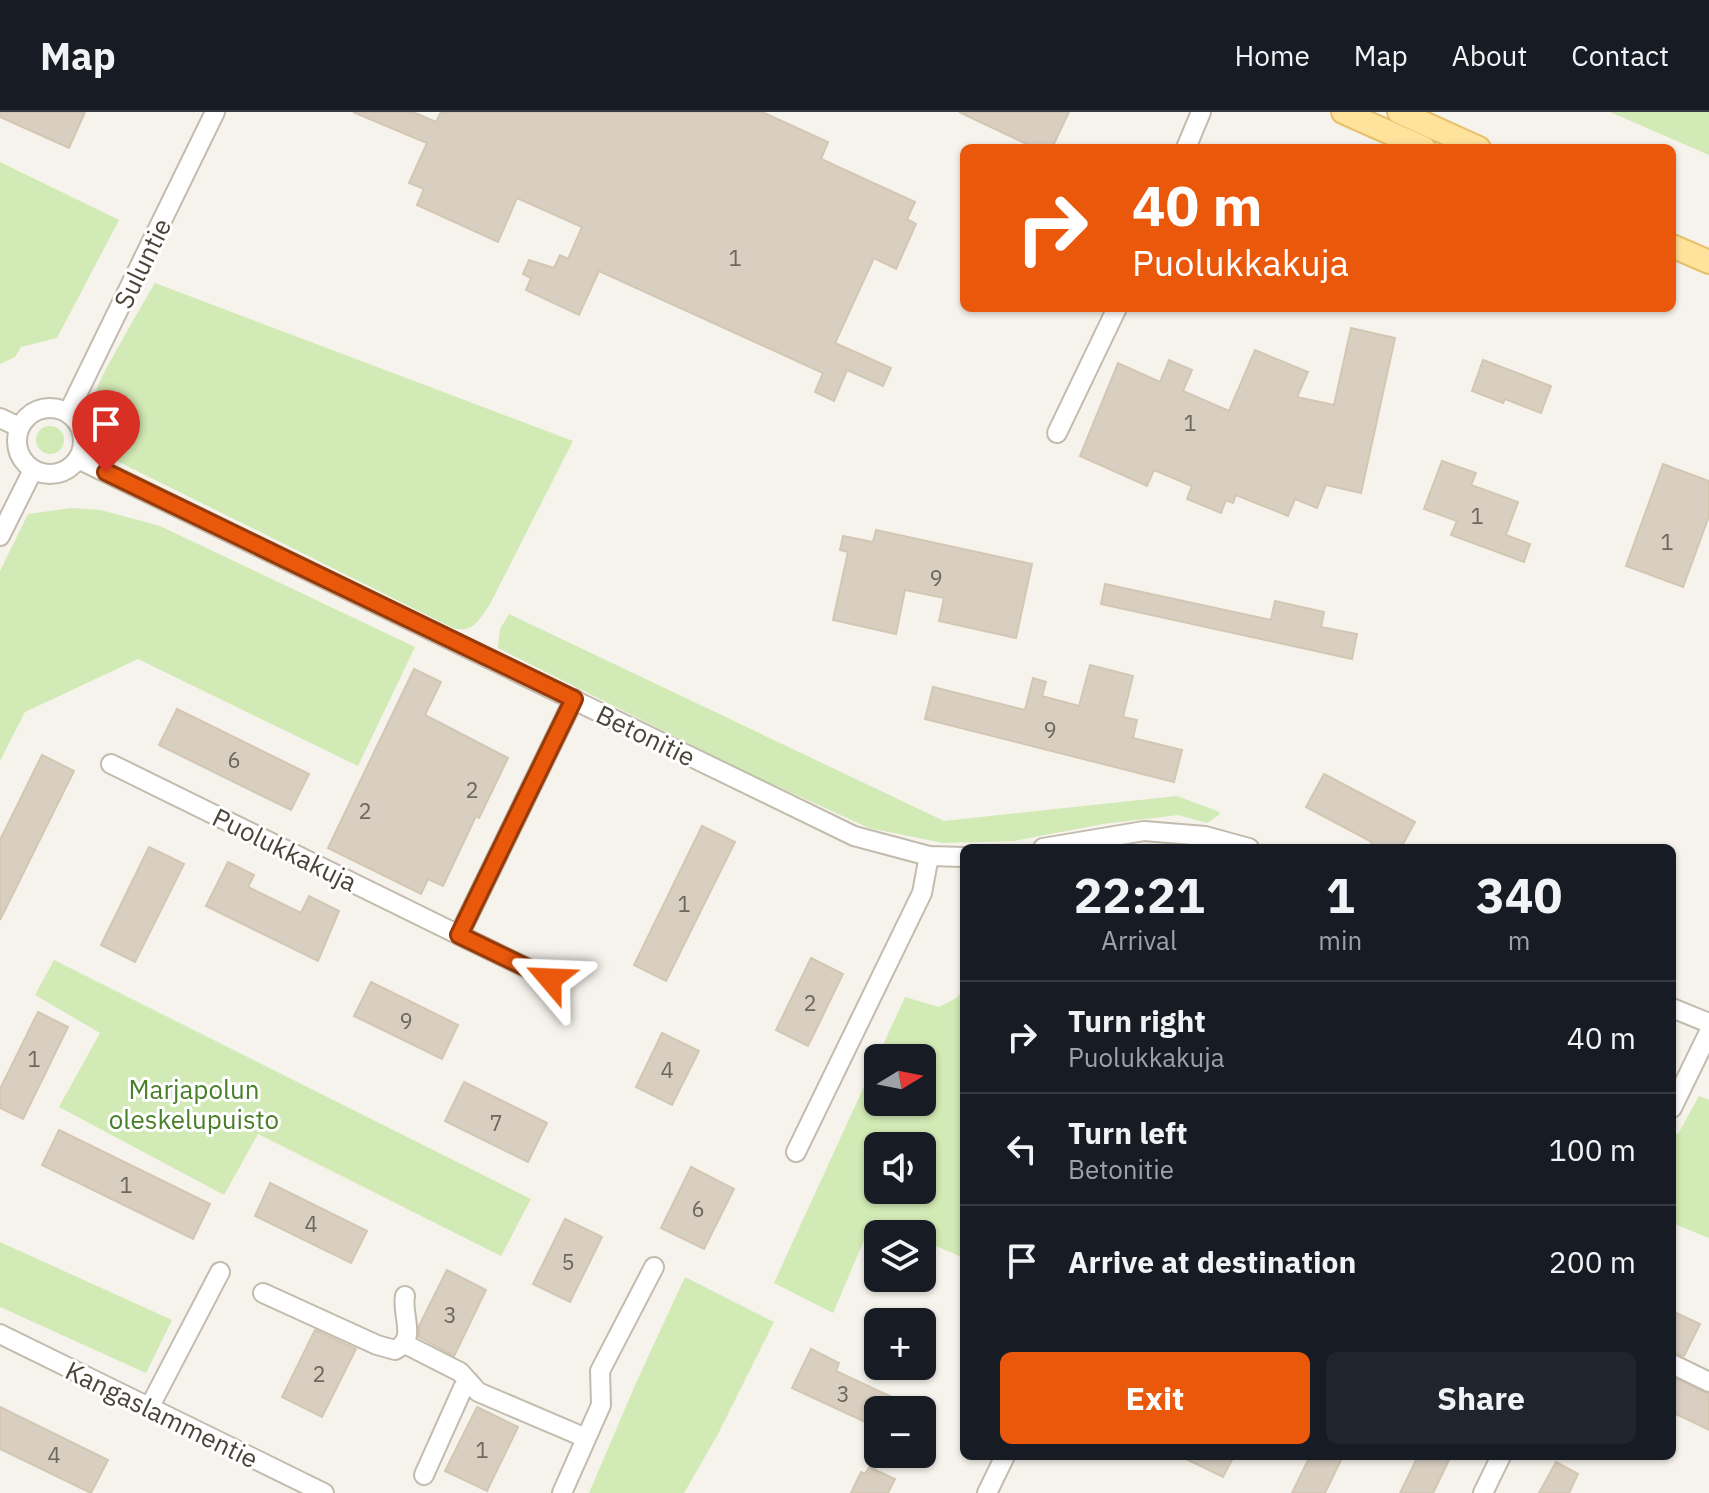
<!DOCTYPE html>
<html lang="en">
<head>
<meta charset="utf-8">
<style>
	:root { --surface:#171b24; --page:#20242c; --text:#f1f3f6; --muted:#9ea1a6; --line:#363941; --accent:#ea580c }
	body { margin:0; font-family:"IBM Plex Sans",sans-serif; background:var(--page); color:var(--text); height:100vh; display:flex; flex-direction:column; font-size:30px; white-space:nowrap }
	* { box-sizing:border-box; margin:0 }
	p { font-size:26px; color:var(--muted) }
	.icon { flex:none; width:44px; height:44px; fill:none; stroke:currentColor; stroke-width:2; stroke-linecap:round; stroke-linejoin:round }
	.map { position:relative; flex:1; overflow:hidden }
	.sheet { position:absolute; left:960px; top:732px; width:716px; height:616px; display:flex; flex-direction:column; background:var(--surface); border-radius:12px; box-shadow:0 2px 6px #0004 }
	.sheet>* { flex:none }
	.banner { position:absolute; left:960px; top:32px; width:716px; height:168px; border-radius:12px; box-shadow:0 2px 6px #0004; background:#ea580c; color:#fff; overflow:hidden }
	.needle { width:52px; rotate:80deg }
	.fabs { position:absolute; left:864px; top:932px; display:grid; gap:16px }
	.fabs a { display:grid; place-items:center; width:72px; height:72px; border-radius:12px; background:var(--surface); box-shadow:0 2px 6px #0004; font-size:40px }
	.pin { position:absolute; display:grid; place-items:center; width:68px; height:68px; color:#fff; margin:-82px -34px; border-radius:50% 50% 50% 0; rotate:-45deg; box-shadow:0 0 8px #0007 }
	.pin .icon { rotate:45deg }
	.me { position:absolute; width:88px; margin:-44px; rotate:296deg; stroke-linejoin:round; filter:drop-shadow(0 0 6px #0008) }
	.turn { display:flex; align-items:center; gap:28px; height:168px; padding:0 40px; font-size:36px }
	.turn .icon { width:104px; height:104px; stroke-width:2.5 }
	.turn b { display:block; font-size:56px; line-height:68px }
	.eta { display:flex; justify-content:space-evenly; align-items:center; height:136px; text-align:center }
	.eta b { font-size:48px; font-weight:700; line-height:56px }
	.cta { display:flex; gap:16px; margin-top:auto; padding:16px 40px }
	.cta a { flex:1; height:92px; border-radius:12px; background:var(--accent); color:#fff; font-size:32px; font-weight:700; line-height:92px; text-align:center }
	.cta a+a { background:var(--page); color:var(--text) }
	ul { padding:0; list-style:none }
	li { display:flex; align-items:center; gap:24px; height:112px; padding:0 40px; border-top:2px solid var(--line) }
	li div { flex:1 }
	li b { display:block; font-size:30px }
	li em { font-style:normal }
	header { display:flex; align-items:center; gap:48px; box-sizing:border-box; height:112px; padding:0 40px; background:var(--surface); border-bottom:2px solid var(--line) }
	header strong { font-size:38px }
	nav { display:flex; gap:44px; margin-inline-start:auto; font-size:28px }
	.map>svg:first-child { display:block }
	.green { fill:#d2eab5; fill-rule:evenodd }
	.building { fill:#d8cfc1; stroke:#d3c7b4; stroke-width:2 }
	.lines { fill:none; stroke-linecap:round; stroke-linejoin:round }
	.minor-casing { stroke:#c2bbae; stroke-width:22 }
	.major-casing { stroke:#e6c16a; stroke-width:26 }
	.minor { stroke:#fff; stroke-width:18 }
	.major { stroke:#ffe39c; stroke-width:22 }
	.route-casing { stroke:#983908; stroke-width:20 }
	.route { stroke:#ea580c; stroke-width:14 }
	.labels { text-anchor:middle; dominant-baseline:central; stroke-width:6; stroke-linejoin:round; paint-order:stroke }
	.number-label { font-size:22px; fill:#6e675b }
	.street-label { font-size:26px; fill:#4b4439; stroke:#fff }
	.park-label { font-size:26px; fill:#4a7f2a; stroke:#fff }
</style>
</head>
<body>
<header>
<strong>Map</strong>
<nav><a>Home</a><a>Map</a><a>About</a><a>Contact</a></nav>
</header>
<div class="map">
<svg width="1709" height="1381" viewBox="0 0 1709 1381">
	<rect width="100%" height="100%" fill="#f6f3ec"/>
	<!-- green -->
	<g class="green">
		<path d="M1610 0H1709V43Z"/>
		<path d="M0 50 119 108 57 226 21 235 15 245 0 252Z"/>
		<path d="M155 171 573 329 490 492C480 507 473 522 453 516L111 346C72 311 99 269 120 232 131 212 143 191 155 171Z"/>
		<circle cx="50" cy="328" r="14"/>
		<path d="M72 396 101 398 160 414 415 535 358 654 138 547 25 600 0 649V459L28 402Z"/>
		<path d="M509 502 944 709 1177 684 1220 700 1219 703 1207 711 1178 703 1103 712 1014 729 943 731 869 716 750 662 498 536 500 517Z"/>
		<path d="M54 848 531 1087 501 1144 258 1022 224 1083 59 995 100 921 35 883Z"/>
		<path d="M964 875V1146L922 1128V1122H908L873 1107 833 1201 774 1171 905 885 939 895 958 885ZM878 946H922V990H878ZM878 1034H922V1078H878Z"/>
		<path d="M1699 984 1709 988V1126L1672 1111V1020L1678 1022Z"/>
		<path d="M0 1130 172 1208 146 1261 0 1195Z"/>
		<path d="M685 1165 774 1210 718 1322 684 1381H589L636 1271Z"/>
	</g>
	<!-- building -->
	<g class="building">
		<path d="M0 0H85L69 36 0 5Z"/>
		<path d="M353 0H413L436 10 441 0H762L828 30 821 47 915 90 907 107 916 112 896 157 874 146 835 231 891 256 883 274 847 258 834 289 815 280 823 261 599 159 579 203 526 178 531 166 523 162 529 148 554 156 560 143 568 147 582 115 517 86 498 130 417 93 424 77 409 71 427 31Z"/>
		<path d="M959 0H1069L1052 36H1035Z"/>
		<path d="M1351 216 1395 226 1361 381 1326 373 1317 396 1295 387 1288 404 1236 383 1233 391 1226 388 1221 401 1187 387 1192 374 1154 358 1147 374 1080 344 1118 251 1160 270 1169 248 1192 258 1183 279 1229 299 1255 238 1308 260 1297 285 1334 293Z"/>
		<path d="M1483 248 1551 274 1541 301 1505 287 1503 291 1472 279Z"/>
		<path d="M1442 349 1476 361 1471 373 1518 390 1506 423 1530 432 1524 450 1451 423 1457 409 1424 397Z"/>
		<path d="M1663 352 1709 369V404L1683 475 1626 454Z"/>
		<path d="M876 418 1032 452 1016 526 939 509 944 486 905 478 896 522 833 508 848 440 840 438 843 424 873 430Z"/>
		<path d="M1105 472 1271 508 1275 489 1324 500 1321 515 1357 522 1352 547 1101 492Z"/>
		<path d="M1090 553 1133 564 1123 605 1137 608 1133 626 1182 638 1174 670 925 607 933 575 1025 598 1033 566 1046 570 1042 584 1079 594Z"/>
		<path d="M414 557 441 570 425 603 508 646 479 706 476 704 443 774 428 767 421 782 328 736Z"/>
		<path d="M177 597 309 662 291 698 159 633Z"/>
		<path d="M42 643 74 659 0 808V728Z"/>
		<path d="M1324 662 1415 710 1401 736H1369L1372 730 1306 695Z"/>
		<path d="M702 714 735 730 666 869 634 853Z"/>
		<path d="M149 735 184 752 135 850 101 833Z"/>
		<path d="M228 750 254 763 248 775 301 801 309 784 339 799 318 849 206 794Z"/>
		<path d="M811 846 843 862 808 934 776 918Z"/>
		<path d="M371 870 458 913 442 947 354 904Z"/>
		<path d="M38 900 68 915 23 1007 0 996V977Z"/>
		<path d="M662 921 699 939 672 993 636 975Z"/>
		<path d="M464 970 547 1011 528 1050 445 1009Z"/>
		<path d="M59 1018 210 1092 193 1127 42 1053Z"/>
		<path d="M691 1055 734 1077 704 1137 661 1116Z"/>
		<path d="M270 1071 367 1119 351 1151 255 1104Z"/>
		<path d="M565 1107 602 1125 570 1190 533 1172Z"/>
		<path d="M447 1158 486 1178 454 1244 419 1225V1214Z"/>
		<path d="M1672 1199 1700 1212 1684 1244 1672 1240Z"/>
		<path d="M315 1218 356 1237 322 1305 282 1285Z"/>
		<path d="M811 1237 839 1251 836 1259 894 1286 888 1298H878V1316L792 1276Z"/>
		<path d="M1672 1265 1709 1282V1318L1672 1300Z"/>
		<path d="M0 1295 108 1348 91 1381 0 1337Z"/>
		<path d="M477 1295 518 1315 487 1379 445 1359Z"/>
		<path d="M1180 1344H1234L1223 1365Z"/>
		<path d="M1310 1344H1343L1325 1381H1292Z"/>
		<path d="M1418 1344H1451L1433 1381H1400Z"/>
		<path d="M1556 1350 1578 1362 1569 1381H1539Z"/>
		<path d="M869 1355 895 1367 888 1381H851L861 1360 865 1362Z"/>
	</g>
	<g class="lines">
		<!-- minor casing -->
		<g class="minor-casing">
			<g id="minor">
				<path d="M1186 36 1201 0"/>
				<circle cx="50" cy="329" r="33"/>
				<path d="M68 301 215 0"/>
				<path d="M0 306 19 315"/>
				<path d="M1057 321 1117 196"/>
				<path d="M78 347 854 724 929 744 964 745"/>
				<path d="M0 424 33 358"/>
				<path d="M111 652 459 823 574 587"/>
				<path d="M1043 736 1144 719 1205 724 1249 736"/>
				<path d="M459 823 550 867"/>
				<path d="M1672 896 1709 911"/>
				<path d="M1672 996 1709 920"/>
				<path d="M796 1040 922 781 929 744"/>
				<path d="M263 1181 377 1233 395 1238C418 1227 401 1203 405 1184"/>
				<path d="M0 1222 324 1381"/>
				<path d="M405 1232 460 1260 478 1280 586 1326"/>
				<path d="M1672 1252 1709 1270"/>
				<path d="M149 1296 220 1160"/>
				<path d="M424 1363 463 1276 469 1270"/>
				<path d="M562 1381 601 1293 600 1259 654 1155"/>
				<path d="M987 1381 1005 1344"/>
				<path d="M1483 1381 1501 1344"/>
			</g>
		</g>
		<!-- major casing -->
		<g class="major-casing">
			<g id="major">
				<path d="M1343 0 1424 36"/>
				<path d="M1399 0 1479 36"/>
				<path d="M1672 134 1709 150"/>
			</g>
		</g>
		<!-- minor -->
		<use href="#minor" class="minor"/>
		<!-- major -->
		<use href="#major" class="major"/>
	</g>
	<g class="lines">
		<!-- route casing -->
		<g class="route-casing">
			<path id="route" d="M106 360 574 587 459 823 550 867"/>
		</g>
		<!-- route -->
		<use href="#route" class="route"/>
	</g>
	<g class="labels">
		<!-- number labels -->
		<g class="number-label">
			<text x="735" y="145">1</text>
			<text x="1190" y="310">1</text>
			<text x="1477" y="403">1</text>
			<text x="1667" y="429">1</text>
			<text x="936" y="465">9</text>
			<text x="1050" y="617">9</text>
			<text x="234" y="647">6</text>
			<text x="472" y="677">2</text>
			<text x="365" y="698">2</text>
			<text x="684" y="791">1</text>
			<text x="810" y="890">2</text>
			<text x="406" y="908">9</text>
			<text x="34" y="946">1</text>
			<text x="667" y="957">4</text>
			<text x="496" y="1010">7</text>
			<text x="126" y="1072">1</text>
			<text x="698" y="1096">6</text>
			<text x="311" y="1111">4</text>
			<text x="568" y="1149">5</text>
			<text x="450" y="1202">3</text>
			<text x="319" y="1261">2</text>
			<text x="843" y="1281">3</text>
			<text x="482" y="1337">1</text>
			<text x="54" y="1342">4</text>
		</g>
		<!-- street labels -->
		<g class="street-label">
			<text transform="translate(142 151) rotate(-64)">Suluntie</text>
			<text transform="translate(646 623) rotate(26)">Betonitie</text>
			<text transform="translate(285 737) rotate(26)">Puolukkakuja</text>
			<text transform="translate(162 1302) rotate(26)">Kangaslammentie</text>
		</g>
		<!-- park labels -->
		<g class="park-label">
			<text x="194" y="977">Marjapolun<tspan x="194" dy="30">oleskelupuisto</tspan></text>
		</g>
	</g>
</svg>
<div class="fabs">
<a><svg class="needle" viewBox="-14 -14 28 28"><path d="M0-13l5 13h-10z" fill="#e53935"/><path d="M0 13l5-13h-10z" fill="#9ea1a6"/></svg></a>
<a><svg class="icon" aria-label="sound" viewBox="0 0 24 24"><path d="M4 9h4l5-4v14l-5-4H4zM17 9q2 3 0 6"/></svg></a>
<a><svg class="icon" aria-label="layers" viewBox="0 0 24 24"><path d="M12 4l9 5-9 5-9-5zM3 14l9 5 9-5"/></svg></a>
<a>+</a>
<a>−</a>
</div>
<div class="pin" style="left:106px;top:360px;background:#d93025"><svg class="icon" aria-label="arrive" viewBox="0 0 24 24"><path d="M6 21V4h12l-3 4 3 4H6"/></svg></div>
<svg class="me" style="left:550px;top:867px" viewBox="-20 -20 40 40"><path d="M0-17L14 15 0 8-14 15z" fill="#ea580c" stroke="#fff" stroke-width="4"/></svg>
<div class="banner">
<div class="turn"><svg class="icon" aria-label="right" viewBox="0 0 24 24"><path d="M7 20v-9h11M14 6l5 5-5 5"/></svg><div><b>40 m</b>Puolukkakuja</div></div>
</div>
<section class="sheet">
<div class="eta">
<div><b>22:21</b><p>Arrival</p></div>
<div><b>1</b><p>min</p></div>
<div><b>340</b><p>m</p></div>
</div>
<ul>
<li><svg class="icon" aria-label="right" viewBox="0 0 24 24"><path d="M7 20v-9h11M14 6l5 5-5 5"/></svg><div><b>Turn right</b><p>Puolukkakuja</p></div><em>40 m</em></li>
<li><svg class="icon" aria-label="left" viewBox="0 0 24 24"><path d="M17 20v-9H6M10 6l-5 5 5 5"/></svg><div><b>Turn left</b><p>Betonitie</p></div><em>100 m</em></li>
<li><svg class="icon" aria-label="arrive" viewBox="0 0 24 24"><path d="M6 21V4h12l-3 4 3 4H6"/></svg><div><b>Arrive at destination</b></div><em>200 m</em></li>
</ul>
<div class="cta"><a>Exit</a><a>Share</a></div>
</section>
</div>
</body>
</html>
